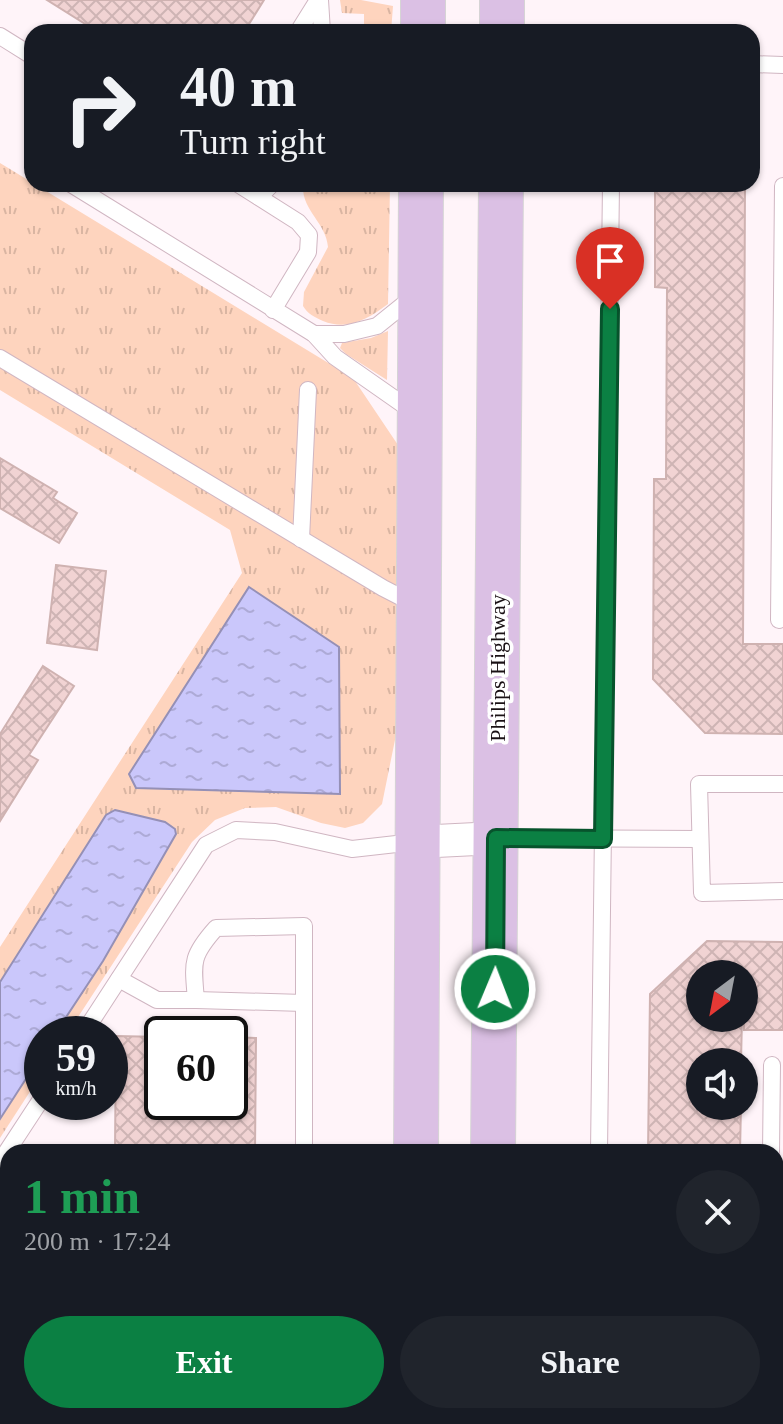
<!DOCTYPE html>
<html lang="en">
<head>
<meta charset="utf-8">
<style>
	:root { --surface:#171b24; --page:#20242c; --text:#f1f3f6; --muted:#9ea1a6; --accent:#0b8043 }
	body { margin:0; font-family:Georgia,serif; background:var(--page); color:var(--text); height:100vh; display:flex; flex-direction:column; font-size:30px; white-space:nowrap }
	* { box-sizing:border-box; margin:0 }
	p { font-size:26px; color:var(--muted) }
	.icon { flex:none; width:44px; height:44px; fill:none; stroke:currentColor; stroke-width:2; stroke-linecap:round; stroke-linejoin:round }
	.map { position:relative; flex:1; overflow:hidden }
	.details { position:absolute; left:0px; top:1144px; width:784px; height:280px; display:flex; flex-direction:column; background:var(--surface); border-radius:24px 24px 0 0; box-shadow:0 2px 6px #0004 }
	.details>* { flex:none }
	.banner { position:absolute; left:24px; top:24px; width:736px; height:168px; border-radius:24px; box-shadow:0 2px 6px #0004; background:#171b24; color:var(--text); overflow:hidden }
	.needle { width:52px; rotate:212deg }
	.fabs { position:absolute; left:686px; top:960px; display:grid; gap:16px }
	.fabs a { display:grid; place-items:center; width:72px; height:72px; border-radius:50%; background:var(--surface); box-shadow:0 2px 6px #0004; font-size:40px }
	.speed { position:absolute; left:24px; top:1016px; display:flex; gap:16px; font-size:40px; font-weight:700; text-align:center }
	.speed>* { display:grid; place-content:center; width:104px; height:104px; border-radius:50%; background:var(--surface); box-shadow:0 2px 6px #0004; line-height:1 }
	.speed small { font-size:20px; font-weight:400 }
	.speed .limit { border:4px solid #111; border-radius:12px; background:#fff; color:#111 }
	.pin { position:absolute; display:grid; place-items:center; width:68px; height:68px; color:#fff; margin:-82px -34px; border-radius:50% 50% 50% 0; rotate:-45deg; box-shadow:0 0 8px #0007 }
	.pin .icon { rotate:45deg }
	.me { position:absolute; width:88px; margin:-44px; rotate:1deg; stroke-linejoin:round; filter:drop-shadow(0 0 6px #0008) }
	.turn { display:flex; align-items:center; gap:28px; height:168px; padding:0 24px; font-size:36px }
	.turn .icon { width:104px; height:104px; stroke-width:2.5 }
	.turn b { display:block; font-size:56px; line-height:68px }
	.round { display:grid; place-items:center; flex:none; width:84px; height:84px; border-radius:42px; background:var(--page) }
	.summary { display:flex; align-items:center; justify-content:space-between; height:136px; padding:0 24px }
	h1 { font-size:48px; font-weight:800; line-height:60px; color:#1e9e55 }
	.cta { display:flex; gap:16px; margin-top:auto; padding:16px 24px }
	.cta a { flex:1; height:92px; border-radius:48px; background:var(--accent); color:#fff; font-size:32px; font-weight:800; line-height:92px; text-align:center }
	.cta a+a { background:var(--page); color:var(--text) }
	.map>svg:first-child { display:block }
	.grass { fill:url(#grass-tufts) }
	.water { fill:url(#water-ripples); stroke:#9590b6; stroke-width:2 }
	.building { fill:url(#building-cross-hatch); stroke:#cfb2b1; stroke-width:2 }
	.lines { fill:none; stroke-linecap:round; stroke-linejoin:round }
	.lane-casing { stroke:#d0b6c2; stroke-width:18 }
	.street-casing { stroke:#d0b6c2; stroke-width:34 }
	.primary-casing { stroke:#d6d4d5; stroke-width:46 }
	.lane { stroke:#fff; stroke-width:16 }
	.street { stroke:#fff; stroke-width:32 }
	.primary { stroke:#dbc0e4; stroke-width:44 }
	.route-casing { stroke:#07532c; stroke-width:20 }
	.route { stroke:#0b8043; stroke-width:14 }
	.labels { text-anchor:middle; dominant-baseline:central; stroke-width:7; stroke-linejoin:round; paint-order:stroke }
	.street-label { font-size:22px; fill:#1a1115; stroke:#fff }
</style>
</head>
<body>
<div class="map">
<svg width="783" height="1424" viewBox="0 0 783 1424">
	<defs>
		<pattern id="grass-tufts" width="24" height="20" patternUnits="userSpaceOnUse" patternTransform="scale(2)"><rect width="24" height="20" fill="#fed4be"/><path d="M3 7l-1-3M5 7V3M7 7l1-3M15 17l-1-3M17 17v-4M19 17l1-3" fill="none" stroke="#d9b5a2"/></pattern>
		<pattern id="water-ripples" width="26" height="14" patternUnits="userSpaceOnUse" patternTransform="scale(2)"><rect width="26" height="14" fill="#cac7fb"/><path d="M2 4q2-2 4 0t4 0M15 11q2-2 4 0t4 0" fill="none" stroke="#adaad6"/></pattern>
		<pattern id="building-cross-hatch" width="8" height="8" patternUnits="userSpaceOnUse" patternTransform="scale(2)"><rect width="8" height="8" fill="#f1d3d3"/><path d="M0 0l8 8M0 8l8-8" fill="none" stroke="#ceb4b4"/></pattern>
	</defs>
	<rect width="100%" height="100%" fill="#fff4f9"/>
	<!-- grass -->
	<g class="grass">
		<path d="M340 0H361L393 6 391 32H364V14L342 13Z"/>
		<path d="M0 163 353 378 398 445 397 730 382 804 363 823 345 828 321 823 276 807 245 808 215 820 192 842 67 1034H55L103 961 165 822 116 810 107 815 0 982V947L242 573 230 530 0 390Z"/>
		<path d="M303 184H390L388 304C368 319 348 331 323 321 314 317 308 314 303 306L304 292 328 247C326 222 301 210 303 184Z"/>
		<path d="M388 331 387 380 346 354 340 348 342 343 371 338Z"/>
		<path d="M42 1054V1073L0 1138V1119Z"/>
	</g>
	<!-- water -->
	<g class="water">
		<path d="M249 587 339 647 340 794 136 788 129 774Z"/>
		<path d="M115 810 165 822 175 829 176 834 103 961 55 1034H42V1054L0 1119V982L106 815Z"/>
	</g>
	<!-- building -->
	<g class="building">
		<path d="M47 0H264L244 32H98Z"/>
		<path d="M655 184H745L743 644H783V734L705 733 653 679 654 479H666L667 288 655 287Z"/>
		<path d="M0 458 57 492 53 498 77 513 59 543 0 508Z"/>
		<path d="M56 565 106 571 97 650 47 643Z"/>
		<path d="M43 666 74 686 29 755 38 760 0 821V734Z"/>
		<path d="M707 941 783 942V1030H744V974H700V1018H742L741 1062H700V1106H741L740 1152H648L650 994Z"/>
		<path d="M116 1036 162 1037V1102H230V1037L256 1038 255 1152 115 1151Z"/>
	</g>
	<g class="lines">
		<!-- lane casing -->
		<g class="lane-casing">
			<g id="lane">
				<path d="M320 0 322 32"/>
				<path d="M298 32 318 0"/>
				<path d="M0 36 32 56"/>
				<path d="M752 64 783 65"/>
				<path d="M71 184 314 334 335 357 415 413"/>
				<path d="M238 184 298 222 309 235 308 252 273 310"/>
				<path d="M259 197 272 184"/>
				<path d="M314 334H344L377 326 413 297"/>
				<path d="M0 358 383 588 416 605"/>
				<path d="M301 539 308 390"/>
				<path d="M779 620 783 186"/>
				<path d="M783 784H699L702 893 783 891"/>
				<path d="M498 838 700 839"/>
				<path d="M119 979 157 1000H196C193 963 190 957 216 928L304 926V1152"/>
				<path d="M196 1000 304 1003"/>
				<path d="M83 1034 206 845 236 830 275 832 352 849 414 842"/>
				<path d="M599 1152 611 184"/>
				<path d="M771 1152 772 1065"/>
				<path d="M0 1162 42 1098"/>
				<path d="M5 1261 3 1303 8 1313"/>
				<path d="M0 1348 8 1350"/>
				<path d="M0 1414H8"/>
				<path d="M303 1416V1424"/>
				<path d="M238 1424V1416"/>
				<path d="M595 1424V1416"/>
				<path d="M769 1424V1416"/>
			</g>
		</g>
		<!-- street casing -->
		<g class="street-casing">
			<path id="street" d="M416 842 496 838"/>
		</g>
		<!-- primary casing -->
		<g class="primary-casing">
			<g id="primary">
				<path d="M423 32V0"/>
				<path d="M502 32V0"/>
				<path d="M416 1152 421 184"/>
				<path d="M493 1152 501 184"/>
				<path d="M417 1416 418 1424"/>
				<path d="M491 1424V1416"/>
			</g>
		</g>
		<!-- lane -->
		<use href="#lane" class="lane"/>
		<!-- street -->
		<use href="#street" class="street"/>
		<!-- primary -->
		<use href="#primary" class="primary"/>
	</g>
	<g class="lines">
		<!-- route casing -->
		<g class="route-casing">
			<path id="route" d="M495 989 496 838 603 839 610 309"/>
		</g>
		<!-- route -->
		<use href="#route" class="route"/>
	</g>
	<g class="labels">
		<!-- street labels -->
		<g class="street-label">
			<text transform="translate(497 668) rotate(-90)">Philips Highway</text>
		</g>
	</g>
</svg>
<div class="fabs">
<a><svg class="needle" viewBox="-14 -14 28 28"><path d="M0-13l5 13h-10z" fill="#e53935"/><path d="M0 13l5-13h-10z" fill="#9ea1a6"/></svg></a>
<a><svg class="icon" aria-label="sound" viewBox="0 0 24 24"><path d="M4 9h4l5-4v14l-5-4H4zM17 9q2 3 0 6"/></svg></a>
</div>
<div class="speed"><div>59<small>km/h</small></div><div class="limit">60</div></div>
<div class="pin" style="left:610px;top:309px;background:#d93025"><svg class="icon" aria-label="arrive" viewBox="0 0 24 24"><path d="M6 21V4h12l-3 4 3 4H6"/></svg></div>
<svg class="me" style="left:495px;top:989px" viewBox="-20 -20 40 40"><circle r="17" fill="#0b8043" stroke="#fff" stroke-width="3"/><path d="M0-11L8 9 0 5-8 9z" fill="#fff"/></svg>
<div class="banner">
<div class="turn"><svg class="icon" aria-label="right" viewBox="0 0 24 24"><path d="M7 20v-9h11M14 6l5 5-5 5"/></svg><div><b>40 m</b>Turn right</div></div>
</div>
<section class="details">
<div class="summary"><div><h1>1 min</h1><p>200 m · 17:24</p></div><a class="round"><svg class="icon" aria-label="close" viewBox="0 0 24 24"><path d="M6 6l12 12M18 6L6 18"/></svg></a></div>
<div class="cta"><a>Exit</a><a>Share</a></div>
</section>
</div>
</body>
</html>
